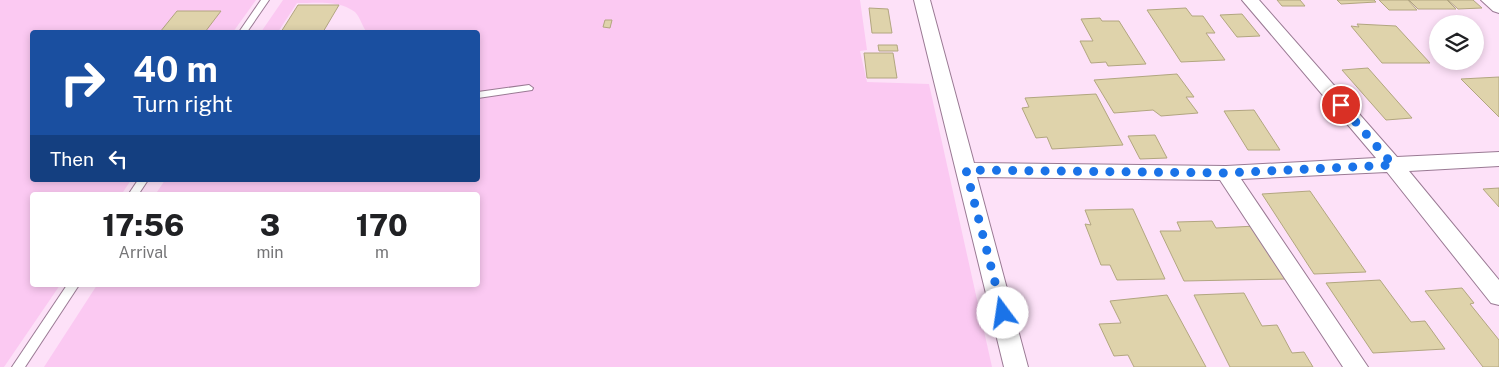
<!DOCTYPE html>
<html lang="en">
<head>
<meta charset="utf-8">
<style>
	:root { --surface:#fff; --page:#f2f2f2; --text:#202124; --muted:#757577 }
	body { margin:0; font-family:"Public Sans",sans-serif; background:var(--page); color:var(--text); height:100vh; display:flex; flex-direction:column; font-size:19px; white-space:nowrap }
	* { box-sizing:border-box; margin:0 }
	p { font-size:16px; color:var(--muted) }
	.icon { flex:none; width:28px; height:28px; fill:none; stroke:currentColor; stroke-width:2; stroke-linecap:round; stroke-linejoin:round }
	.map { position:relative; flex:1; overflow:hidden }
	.panel { position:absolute; left:30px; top:192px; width:450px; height:95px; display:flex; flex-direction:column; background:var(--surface); border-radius:5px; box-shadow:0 2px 8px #0003 }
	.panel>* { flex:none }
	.hud { position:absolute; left:30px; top:30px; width:450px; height:152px; border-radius:5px; box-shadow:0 2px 8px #0003; background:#1a4fa0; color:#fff; overflow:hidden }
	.fabs { position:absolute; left:1429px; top:15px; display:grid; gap:10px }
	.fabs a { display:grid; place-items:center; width:55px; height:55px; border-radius:50%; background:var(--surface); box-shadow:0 2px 8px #0003; font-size:25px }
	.pin { position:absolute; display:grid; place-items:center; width:42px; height:42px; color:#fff; margin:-21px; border:2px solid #fff; border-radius:50%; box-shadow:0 1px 5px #0007 }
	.me { position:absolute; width:55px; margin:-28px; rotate:346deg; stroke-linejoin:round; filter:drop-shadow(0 0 4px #0008) }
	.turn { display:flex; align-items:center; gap:18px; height:105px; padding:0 20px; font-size:22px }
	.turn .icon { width:65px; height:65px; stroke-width:2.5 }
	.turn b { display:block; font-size:35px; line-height:42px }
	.then { display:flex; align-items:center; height:48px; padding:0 20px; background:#0003; gap:10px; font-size:19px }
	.eta { display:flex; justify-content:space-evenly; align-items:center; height:85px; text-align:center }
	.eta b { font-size:30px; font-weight:800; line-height:35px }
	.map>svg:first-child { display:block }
	.green { fill:#fbc9f2 }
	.building { fill:#dfd3ab; stroke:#b2a680 }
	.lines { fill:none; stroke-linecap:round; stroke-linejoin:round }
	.service-casing { stroke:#9a7a94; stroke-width:2 }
	.minor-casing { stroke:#9a7a94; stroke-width:2 }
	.service { fill:#fff; fill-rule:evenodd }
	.minor { fill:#fff; fill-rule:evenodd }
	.route { stroke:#1a73e8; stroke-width:9; stroke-dasharray:0 16.2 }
</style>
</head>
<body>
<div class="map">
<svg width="1499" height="367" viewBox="0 0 1499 367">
	<rect width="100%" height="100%" fill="#fde1f8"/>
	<!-- green -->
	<g class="green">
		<path d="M0 0H256L233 32H32V180H131L121 195H32V285H60L4 367H0Z"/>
		<path d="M283 0H860L867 50 860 51 867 82 929 84 992 367H44L97 285H478V195H155L165 180H478V32H367C362 27 361 18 355 12 340 0 316 3 297 3L278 32H261Z"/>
	</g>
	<!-- building -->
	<g class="building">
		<path d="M1277 0H1300L1305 6H1282Z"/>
		<path d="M1337 0H1374L1376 2 1341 4Z"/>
		<path d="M1379 0H1408L1417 10H1389Z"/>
		<path d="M1409 0H1447L1456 9H1418Z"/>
		<path d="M1448 0H1473L1482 8 1458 9Z"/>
		<path d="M298 5H339L323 32H281Z"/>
		<path d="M869 8 888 9 892 33H872Z"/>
		<path d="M1186 8 1192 16H1203L1215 33H1206L1225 60 1181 62 1147 10Z"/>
		<path d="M177 11H221L205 32H160Z"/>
		<path d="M1242 14 1260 36 1237 37 1220 15Z"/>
		<path d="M1100 18 1102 21H1119L1146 64 1108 66 1106 62 1091 63 1080 41H1093L1081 19Z"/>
		<path d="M605 20H612L610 28 603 27Z"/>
		<path d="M1357 24 1396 26 1430 63H1382L1351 26 1359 27Z"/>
		<path d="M878 45H897L898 51H879Z"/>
		<path d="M864 53H893L897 78H867Z"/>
		<path d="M1368 68 1412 118 1386 120 1342 70Z"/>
		<path d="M1177 74 1194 97H1186L1198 113 1161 116 1153 110 1114 113 1094 80Z"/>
		<path d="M1499 77V117L1461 79Z"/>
		<path d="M1096 94 1123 145 1052 149 1047 137 1036 138 1022 108 1029 107 1025 98Z"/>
		<path d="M1254 110 1280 150H1248L1224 111Z"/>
		<path d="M1155 135 1167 158 1140 159 1128 136Z"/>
		<path d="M1499 188V207L1483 189Z"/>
		<path d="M1310 191 1366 272 1314 274 1262 194Z"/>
		<path d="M1133 209 1165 279 1117 280 1110 265H1101L1085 224 1091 225 1085 210Z"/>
		<path d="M1212 221 1216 228 1256 226 1286 279 1184 281 1160 231H1181L1177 222Z"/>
		<path d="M1380 280 1411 322 1425 321 1445 349 1373 353 1326 283Z"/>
		<path d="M1462 288 1474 303 1470 304 1499 340V367H1483L1425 291Z"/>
		<path d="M1244 293 1262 326 1277 325 1292 353 1304 352 1313 367H1230L1194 295Z"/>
		<path d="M1167 295 1206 367H1134L1128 355 1114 356 1099 324 1121 323 1110 301Z"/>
	</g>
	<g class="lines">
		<!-- service casing -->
		<g class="service-casing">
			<g id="service">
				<path d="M261 0H269L247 32H239Z"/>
				<path d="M529 85 533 88 532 90 478 98V92Z"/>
				<path d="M138 180H148L138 195H128Z"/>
				<path d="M67 285H79L25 367H12Z"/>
			</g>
		</g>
		<!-- minor casing -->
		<g class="minor-casing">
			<g id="minor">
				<path d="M914 0H930L974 163 1226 166 1376 158 1242 0H1259L1397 157 1499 152V166L1409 171 1499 280V305L1491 303 1387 172 1241 179 1368 367H1343L1220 180 977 177 1028 367H1004Z"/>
				<path d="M1481 0H1499V13L1493 11Z"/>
			</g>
		</g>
		<!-- service -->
		<use href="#service" class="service"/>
		<!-- minor -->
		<use href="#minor" class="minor"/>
	</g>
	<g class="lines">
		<!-- route -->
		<path class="route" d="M1003 313 966 170 1226 173 1393 165 1341 105"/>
	</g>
</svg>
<div class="fabs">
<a><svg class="icon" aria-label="layers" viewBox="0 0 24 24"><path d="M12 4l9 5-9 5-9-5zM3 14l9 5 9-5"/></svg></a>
</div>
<div class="pin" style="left:1341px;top:105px;background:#d93025"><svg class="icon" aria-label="arrive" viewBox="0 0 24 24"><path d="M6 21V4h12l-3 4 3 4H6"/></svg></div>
<svg class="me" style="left:1003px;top:313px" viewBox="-20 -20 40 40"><circle r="19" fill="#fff"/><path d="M0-13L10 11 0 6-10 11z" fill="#1a73e8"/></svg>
<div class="hud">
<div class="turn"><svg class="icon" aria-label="right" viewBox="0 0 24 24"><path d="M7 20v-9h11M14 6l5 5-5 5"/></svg><div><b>40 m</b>Turn right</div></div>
<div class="then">Then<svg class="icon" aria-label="left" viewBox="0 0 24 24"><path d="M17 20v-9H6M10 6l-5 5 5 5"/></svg></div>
</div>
<section class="panel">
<div class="eta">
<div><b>17:56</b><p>Arrival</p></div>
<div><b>3</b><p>min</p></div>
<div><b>170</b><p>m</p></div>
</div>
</section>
</div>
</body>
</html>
